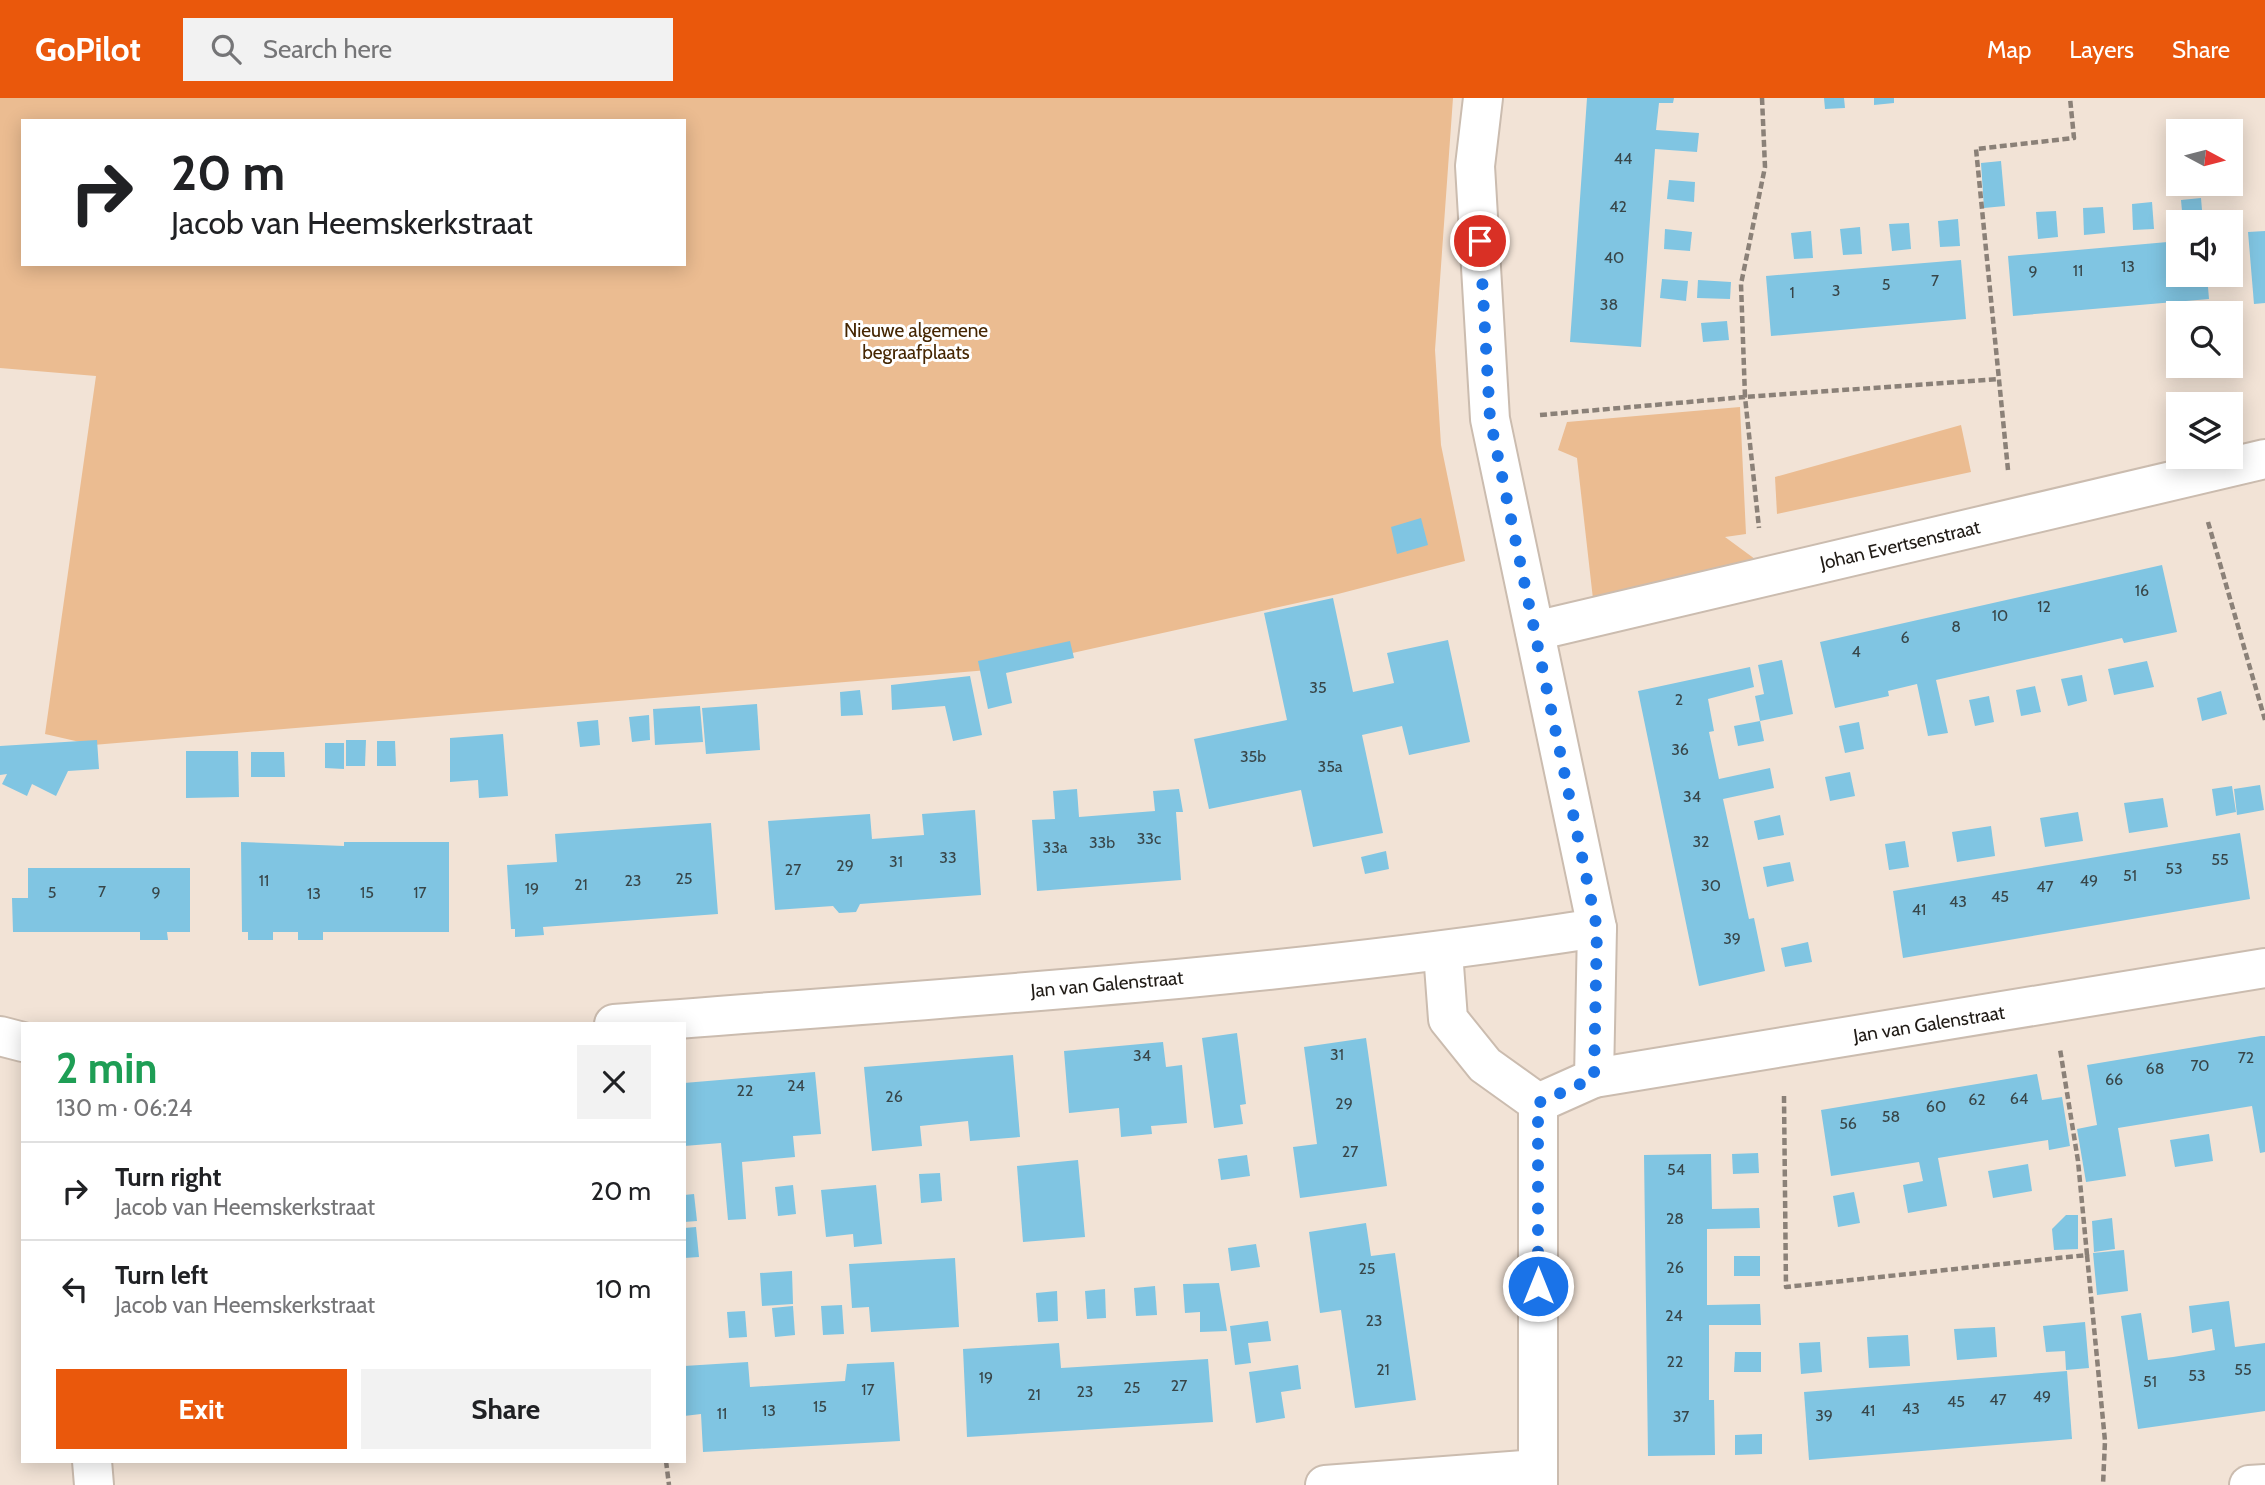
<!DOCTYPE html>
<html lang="en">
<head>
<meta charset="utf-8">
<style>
	:root { --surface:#fff; --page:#f2f2f2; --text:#202124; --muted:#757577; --line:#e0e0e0; --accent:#ea580c }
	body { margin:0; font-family:Cabin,sans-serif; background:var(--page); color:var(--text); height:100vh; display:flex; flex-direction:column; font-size:26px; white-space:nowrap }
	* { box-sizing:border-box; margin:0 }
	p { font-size:23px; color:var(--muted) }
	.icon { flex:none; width:38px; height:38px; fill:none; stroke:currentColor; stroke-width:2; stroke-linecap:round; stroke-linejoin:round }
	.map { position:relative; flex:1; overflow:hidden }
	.sheet { position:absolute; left:21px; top:924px; width:665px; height:441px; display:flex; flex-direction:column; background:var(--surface); border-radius:0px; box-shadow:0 4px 18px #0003 }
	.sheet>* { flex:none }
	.top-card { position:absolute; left:21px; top:21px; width:665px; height:147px; border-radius:0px; box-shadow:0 4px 18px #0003; background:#fff; color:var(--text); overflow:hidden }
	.needle { width:46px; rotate:97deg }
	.buttons { position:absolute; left:2166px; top:21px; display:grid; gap:14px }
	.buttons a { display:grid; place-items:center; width:77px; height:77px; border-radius:0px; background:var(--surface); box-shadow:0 4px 18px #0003; font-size:35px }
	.pin { position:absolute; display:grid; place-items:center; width:60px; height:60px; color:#fff; margin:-30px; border:4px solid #fff; border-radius:50%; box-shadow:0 2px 7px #0007 }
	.me { position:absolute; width:77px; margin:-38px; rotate:0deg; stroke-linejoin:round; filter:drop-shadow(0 0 5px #0008) }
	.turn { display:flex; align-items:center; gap:24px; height:147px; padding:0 35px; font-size:32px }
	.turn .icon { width:91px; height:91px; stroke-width:2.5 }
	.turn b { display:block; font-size:49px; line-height:60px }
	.round { display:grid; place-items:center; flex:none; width:74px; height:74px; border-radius:0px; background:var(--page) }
	.head { display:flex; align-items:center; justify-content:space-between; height:119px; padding:0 35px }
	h1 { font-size:42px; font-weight:700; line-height:52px; color:#1e9e55 }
	.button { display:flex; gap:14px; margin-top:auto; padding:14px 35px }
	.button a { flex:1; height:80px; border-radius:0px; background:var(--accent); color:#fff; font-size:28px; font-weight:700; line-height:80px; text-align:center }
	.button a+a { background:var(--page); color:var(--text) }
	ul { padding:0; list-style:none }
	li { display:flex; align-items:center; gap:21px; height:98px; padding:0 35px; border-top:2px solid var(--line) }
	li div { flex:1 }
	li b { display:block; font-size:26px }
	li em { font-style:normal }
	header { display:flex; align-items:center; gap:42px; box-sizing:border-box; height:98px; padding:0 35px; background:var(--accent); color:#fff }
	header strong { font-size:33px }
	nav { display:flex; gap:38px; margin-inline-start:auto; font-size:24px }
	.search { width:490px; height:63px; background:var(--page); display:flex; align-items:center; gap:18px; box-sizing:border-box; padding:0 24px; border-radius:0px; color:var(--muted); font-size:26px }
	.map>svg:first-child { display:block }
	.green { fill:#ebbc91; fill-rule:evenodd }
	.building { fill:#80c5e2 }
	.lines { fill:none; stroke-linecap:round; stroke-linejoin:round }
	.minor-casing { stroke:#cbbcaf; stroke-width:42 }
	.path { stroke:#8b8178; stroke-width:4.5; stroke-dasharray:7 3.5; stroke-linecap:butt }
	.minor { stroke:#fff; stroke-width:38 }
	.route { stroke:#1a73e8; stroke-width:12; stroke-dasharray:0 21.6 }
	.labels { text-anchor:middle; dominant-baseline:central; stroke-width:6; stroke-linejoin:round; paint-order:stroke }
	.number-label { font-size:16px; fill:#384649 }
	.park-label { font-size:19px; fill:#452602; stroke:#fff }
	.street-label { font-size:19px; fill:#201b16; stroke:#fff }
</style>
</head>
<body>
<header>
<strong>GoPilot</strong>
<div class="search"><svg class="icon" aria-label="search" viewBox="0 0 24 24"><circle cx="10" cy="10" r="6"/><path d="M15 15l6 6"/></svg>Search here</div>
<nav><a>Map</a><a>Layers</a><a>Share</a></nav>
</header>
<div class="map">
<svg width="2265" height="1387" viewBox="0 0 2265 1387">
	<rect width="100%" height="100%" fill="#f2e3d6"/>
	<!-- green -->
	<g class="green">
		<path d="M0 0H1453L1435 252 1441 347 1465 463 1338 496 1000 571 93 647 45 636 96 278 0 270ZM23 23H684V166H23Z"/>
		<path d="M1740 309 1746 436 1725 439 1759 464 1593 501 1577 360 1558 352 1567 324Z"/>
		<path d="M1961 327 1971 374 1777 416 1775 379Z"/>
	</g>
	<!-- building -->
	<g class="building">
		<path d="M1587 0H1674L1673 5H1659L1656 32 1699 35 1697 54 1655 51 1641 249 1570 244Z"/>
		<path d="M1824 0H1844L1845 10 1825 11Z"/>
		<path d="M1874 0H1894V5L1874 7Z"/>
		<path d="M2001 63 2005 108 1984 110 1981 65Z"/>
		<path d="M1669 82 1695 84 1694 104 1667 101Z"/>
		<path d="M2201 100 2203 124H2183L2181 102Z"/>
		<path d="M2152 104 2154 131 2133 132 2132 106Z"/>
		<path d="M2103 109 2105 135 2084 137 2083 110Z"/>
		<path d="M2056 113 2058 139 2038 141 2036 114Z"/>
		<path d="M1958 121 1960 148 1940 149 1938 123Z"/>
		<path d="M1909 125 1911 151 1892 153 1889 126Z"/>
		<path d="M1860 129 1862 156 1843 157 1840 131Z"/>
		<path d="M1665 131 1692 134 1690 153 1664 151Z"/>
		<path d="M1811 133 1813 160 1794 161 1791 135Z"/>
		<path d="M2265 133V205L2254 206 2248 134Z"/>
		<path d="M2179 143V177H2207L2209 201 2013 218 2008 158Z"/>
		<path d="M1961 162 1966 221 1771 238 1766 178Z"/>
		<path d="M1662 181 1688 183 1686 203 1660 200Z"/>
		<path d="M1698 182 1731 184 1730 201 1697 200Z"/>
		<path d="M1727 223 1729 242 1703 244 1701 225Z"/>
		<path d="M1421 420 1428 447 1397 456 1391 429Z"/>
		<path d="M2162 467 2177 534 2124 545 2122 540 1936 582 1948 635 1928 638 1917 586 1888 593 1889 598 1835 610 1820 544Z"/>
		<path d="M1333 500 1353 594 1394 585 1387 555 1448 542 1470 644 1409 657 1402 628 1362 637 1383 735 1313 749 1301 692 1209 711 1194 641 1287 622 1264 515Z"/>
		<path d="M1070 543 1074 560 1006 575 1012 605 988 611 978 563Z"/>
		<path d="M1782 562 1793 616 1760 623 1755 598 1764 596 1758 567Z"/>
		<path d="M2147 563 2154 589 2114 597 2108 571Z"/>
		<path d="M1750 569 1754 589 1708 601 1714 633 1709 634 1719 681 1770 670 1774 690 1723 701 1749 821 1754 820 1765 873 1699 888 1638 593Z"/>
		<path d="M2082 577 2087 603 2068 608 2061 581Z"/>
		<path d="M970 578 982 637 953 643 945 608 892 612 891 587Z"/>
		<path d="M2035 588 2041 614 2021 618 2016 592Z"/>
		<path d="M860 592 863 617 841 618 840 594Z"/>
		<path d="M2221 593 2227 616 2202 623 2197 600Z"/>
		<path d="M1989 598 1994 624 1975 628 1969 602Z"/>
		<path d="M757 606 760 652 706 656 702 610Z"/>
		<path d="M700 608 703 644 655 647 653 611Z"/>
		<path d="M649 617 650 642 632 644 629 619Z"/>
		<path d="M598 622 600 647 580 649 577 624Z"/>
		<path d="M1760 623 1764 643 1738 648 1734 628Z"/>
		<path d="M1859 624 1864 651 1845 655 1839 628Z"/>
		<path d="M503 636 508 698 479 700 478 682 450 684V640Z"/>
		<path d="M97 642 99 671 68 673 56 698 32 686 27 698 2 686 7 676 0 677V648Z"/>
		<path d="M346 642H366L365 668H346Z"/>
		<path d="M377 643H395L396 668H377Z"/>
		<path d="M325 645H344V671L325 670Z"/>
		<path d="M186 653H238L239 699 186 700Z"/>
		<path d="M251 654H284L285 679H251Z"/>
		<path d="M1850 674 1855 698 1830 703 1825 679Z"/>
		<path d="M2260 687 2264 712 2237 717 2234 691Z"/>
		<path d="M2232 688 2236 714 2216 718 2212 691Z"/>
		<path d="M1077 691 1079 719 1155 713 1153 693 1179 691 1183 714H1176L1181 782 1037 793 1032 722 1055 721 1053 693Z"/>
		<path d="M2163 700 2168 729 2129 735 2124 705Z"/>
		<path d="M975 712 981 797 860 806 856 814 839 815 833 808 775 812 768 723 870 716 872 741 924 737 922 716Z"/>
		<path d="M2078 714 2083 743 2045 749 2040 720Z"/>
		<path d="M1780 717 1784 737 1758 742 1754 723Z"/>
		<path d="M711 725 718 816 543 829 544 837 515 839V831H511L507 767 557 764 555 736Z"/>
		<path d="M1991 728 1995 758 1957 764 1952 734Z"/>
		<path d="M2240 735 2250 801 1903 860 1893 793Z"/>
		<path d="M1905 743 1909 769 1889 772 1885 746Z"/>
		<path d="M241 744 344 748V744H449V834H323V842H298V834H273V842H248V834H242Z"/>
		<path d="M1386 753 1389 771 1365 776 1361 759Z"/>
		<path d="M1790 764 1794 783 1767 789 1763 769Z"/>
		<path d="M28 770H190V834H167L168 842H140V834H13L12 800H28Z"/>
		<path d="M1808 844 1812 864 1785 869 1781 850Z"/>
		<path d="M1237 935 1246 1006 1240 1007 1243 1026 1214 1030 1202 940Z"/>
		<path d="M2261 938H2265V1054L2260 1055 2252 1008 2118 1030 2126 1078 2086 1084 2077 1031 2097 1027 2087 967Z"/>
		<path d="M1366 940 1387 1088 1300 1100 1293 1049 1317 1046 1304 949Z"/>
		<path d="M1163 944 1166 969 1182 967 1187 1025 1151 1028 1152 1036 1121 1039 1119 1010 1069 1015 1064 953Z"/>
		<path d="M1013 957 1020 1039 970 1043 968 1023 920 1028 922 1048 872 1053 864 969Z"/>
		<path d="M815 974 821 1036 793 1038 795 1059 742 1064 746 1121 728 1122 721 1045 684 1048V985Z"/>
		<path d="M2037 976 2042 1002 2062 999 2070 1048 2049 1052 2048 1042 1938 1060 1947 1108 1908 1115 1903 1087 1923 1083 1919 1064 1831 1078 1821 1012Z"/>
		<path d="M2209 1036 2213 1063 2175 1069 2170 1042Z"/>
		<path d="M1758 1055 1759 1075 1733 1076 1732 1056Z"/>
		<path d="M1711 1056 1712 1111 1759 1110 1760 1130 1707 1131V1207L1760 1206 1761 1227H1709V1302H1714L1715 1357 1648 1358 1644 1057Z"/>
		<path d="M1247 1057 1250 1078 1221 1082 1218 1061Z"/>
		<path d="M1078 1062 1085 1139 1023 1144 1017 1068Z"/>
		<path d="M2028 1066 2032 1093 1993 1100 1988 1073Z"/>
		<path d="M940 1075 942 1103 921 1105 919 1076Z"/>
		<path d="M793 1087 796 1116 778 1118 775 1089Z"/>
		<path d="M876 1087 882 1146 854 1149 853 1136 826 1139 821 1092Z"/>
		<path d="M1854 1094 1860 1125 1838 1129 1833 1098Z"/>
		<path d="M694 1096 697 1123 684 1124V1097Z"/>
		<path d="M2066 1117H2078V1151L2054 1152 2052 1131Z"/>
		<path d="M2112 1120 2115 1151 2094 1154 2092 1123Z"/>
		<path d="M1366 1125 1371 1158 1395 1155 1416 1302 1355 1310 1341 1212 1320 1215 1309 1134Z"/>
		<path d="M696 1129 699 1159 684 1160V1130Z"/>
		<path d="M1256 1146 1260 1169 1231 1173 1228 1150Z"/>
		<path d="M2124 1152 2128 1193 2097 1197 2093 1155Z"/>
		<rect x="1734" y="1158" width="26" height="20"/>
		<path d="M955 1160 959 1229 871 1234 869 1209 852 1210 849 1166Z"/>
		<path d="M792 1173 793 1206 762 1208 760 1175Z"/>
		<path d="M1219 1185 1227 1233 1200 1234V1214L1185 1215 1183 1186Z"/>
		<path d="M1155 1188 1157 1217 1136 1218 1134 1190Z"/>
		<path d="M1105 1191 1106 1220 1087 1221 1085 1193Z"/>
		<path d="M1057 1193 1058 1223 1038 1224 1036 1195Z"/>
		<path d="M2229 1203 2235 1249 2265 1245V1313L2138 1331 2121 1218 2141 1215 2148 1262 2173 1259 2215 1252 2212 1231 2192 1235 2189 1208Z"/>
		<path d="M842 1207 844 1236 823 1237 821 1208Z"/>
		<path d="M793 1208 795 1237 775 1239 772 1210Z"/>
		<path d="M745 1213 747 1239 729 1240 727 1214Z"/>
		<path d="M1268 1223 1271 1243 1248 1245 1251 1265 1235 1267 1230 1228Z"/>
		<path d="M2085 1224 2089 1270 2066 1272 2065 1253 2046 1254 2043 1228Z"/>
		<path d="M1995 1229 1997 1259 1957 1262 1954 1231Z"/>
		<path d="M1908 1237 1910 1268 1869 1270 1867 1239Z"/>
		<path d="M1820 1244 1822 1274 1801 1276 1799 1245Z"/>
		<path d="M1059 1245 1061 1270 1208 1261 1213 1324 967 1339 963 1251Z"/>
		<path d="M1735 1254H1761V1274H1734Z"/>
		<path d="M748 1264 750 1289 845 1283 847 1266 894 1264 900 1343 703 1354 701 1316 684 1318V1268Z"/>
		<path d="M1298 1267 1301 1291 1281 1294 1285 1320 1256 1325 1249 1274Z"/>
		<path d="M2067 1273 2072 1341 1809 1362 1804 1294Z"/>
		<path d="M1762 1336V1356L1735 1357V1337Z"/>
	</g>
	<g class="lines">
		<!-- minor casing -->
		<g class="minor-casing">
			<g id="minor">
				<path d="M1483 0 1475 68 1490 321 1597 830 1594 980 1538 1005"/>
				<path d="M1535 533 2265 361"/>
				<path d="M1443 854 1448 921 1485 967 1538 1005"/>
				<path d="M614 926C942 900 1272 881 1597 830"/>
				<path d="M0 938 23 944"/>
				<path d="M1594 980 2265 870"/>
				<path d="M92 1363 94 1387"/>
				<path d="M1325 1387 1537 1371"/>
				<path d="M1538 1387V1005"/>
				<path d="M2249 1387 2265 1386"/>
			</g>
		</g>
		<!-- path -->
		<g class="path">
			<path d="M1762 0 1765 69 1741 186 1745 299 1999 281"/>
			<path d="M1540 317 1745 299 1759 430"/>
			<path d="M2008 372 1976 51 2074 40 2070 0"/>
			<path d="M2208 424 2265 622"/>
			<path d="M1784 998 1786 1189 2087 1157 2078 1063 2060 951"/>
			<path d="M2087 1157 2105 1343 2103 1387"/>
			<path d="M666 1363 669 1387"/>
		</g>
		<!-- minor -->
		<use href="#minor" class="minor"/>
	</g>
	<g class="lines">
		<!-- route -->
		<path class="route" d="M1480 143 1490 321 1597 830 1594 980 1538 1005V1188"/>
	</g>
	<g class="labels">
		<!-- number labels -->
		<g class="number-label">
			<text x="1623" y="60">44</text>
			<text x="1618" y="108">42</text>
			<text x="1614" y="159">40</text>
			<text x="2128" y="168">13</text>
			<text x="2078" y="172">11</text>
			<text x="2033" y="173">9</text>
			<text x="1935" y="182">7</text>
			<text x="1886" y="186">5</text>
			<text x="1836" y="192">3</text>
			<text x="1792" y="194">1</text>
			<text x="1609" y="206">38</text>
			<text x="2142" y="492">16</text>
			<text x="2044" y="508">12</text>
			<text x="2000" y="517">10</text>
			<text x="1956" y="528">8</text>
			<text x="1905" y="539">6</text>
			<text x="1856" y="553">4</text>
			<text x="1318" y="589">35</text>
			<text x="1679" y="601">2</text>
			<text x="1680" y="651">36</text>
			<text x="1253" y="658">35b</text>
			<text x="1330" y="668">35a</text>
			<text x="1692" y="698">34</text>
			<text x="1149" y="740">33c</text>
			<text x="1701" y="743">32</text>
			<text x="1102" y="744">33b</text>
			<text x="1055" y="749">33a</text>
			<text x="948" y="759">33</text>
			<text x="2220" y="761">55</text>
			<text x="896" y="763">31</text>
			<text x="845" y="767">29</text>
			<text x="2174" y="770">53</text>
			<text x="793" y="771">27</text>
			<text x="2130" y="777">51</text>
			<text x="684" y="780">25</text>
			<text x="264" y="782">11</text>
			<text x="633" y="782">23</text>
			<text x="2089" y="782">49</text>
			<text x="581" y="786">21</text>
			<text x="1711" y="787">30</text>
			<text x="2045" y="788">47</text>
			<text x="532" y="790">19</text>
			<text x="102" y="793">7</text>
			<text x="52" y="794">5</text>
			<text x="156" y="794">9</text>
			<text x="367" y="794">15</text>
			<text x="420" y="794">17</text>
			<text x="314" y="795">13</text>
			<text x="2000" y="798">45</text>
			<text x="1958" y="803">43</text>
			<text x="1919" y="811">41</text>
			<text x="1732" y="840">39</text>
			<text x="1337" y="956">31</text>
			<text x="1142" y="957">34</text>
			<text x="2246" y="959">72</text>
			<text x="2200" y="967">70</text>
			<text x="2155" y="970">68</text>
			<text x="2114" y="981">66</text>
			<text x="796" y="987">24</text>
			<text x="745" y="992">22</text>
			<text x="894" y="998">26</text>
			<text x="2019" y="1000">64</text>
			<text x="1977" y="1001">62</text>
			<text x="1344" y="1005">29</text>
			<text x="1936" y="1008">60</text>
			<text x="1891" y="1018">58</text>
			<text x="1848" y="1025">56</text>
			<text x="1350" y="1053">27</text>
			<text x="1676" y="1071">54</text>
			<text x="1675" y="1120">28</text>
			<text x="1675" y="1169">26</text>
			<text x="1367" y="1170">25</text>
			<text x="1674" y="1217">24</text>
			<text x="1374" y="1222">23</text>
			<text x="1675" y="1263">22</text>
			<text x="1383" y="1271">21</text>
			<text x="2243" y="1271">55</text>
			<text x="2197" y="1277">53</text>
			<text x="986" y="1279">19</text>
			<text x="2150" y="1283">51</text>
			<text x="1179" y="1287">27</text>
			<text x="1132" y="1289">25</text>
			<text x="868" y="1291">17</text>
			<text x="1085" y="1293">23</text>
			<text x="1034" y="1296">21</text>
			<text x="2042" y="1298">49</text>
			<text x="1998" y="1301">47</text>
			<text x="1956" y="1303">45</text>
			<text x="820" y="1308">15</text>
			<text x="1911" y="1310">43</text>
			<text x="769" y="1312">13</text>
			<text x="1868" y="1312">41</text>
			<text x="722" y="1315">11</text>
			<text x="1824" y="1317">39</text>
			<text x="1681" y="1318">37</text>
		</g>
		<!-- park labels -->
		<g class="park-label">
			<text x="916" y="232">Nieuwe algemene<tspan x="916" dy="22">begraafplaats</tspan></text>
		</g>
		<!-- street labels -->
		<g class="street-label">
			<text transform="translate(1900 447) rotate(-13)">Johan Evertsenstraat</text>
			<text transform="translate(1107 886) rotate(-5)">Jan van Galenstraat</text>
			<text transform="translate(1929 926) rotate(-9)">Jan van Galenstraat</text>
		</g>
	</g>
</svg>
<div class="buttons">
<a><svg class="needle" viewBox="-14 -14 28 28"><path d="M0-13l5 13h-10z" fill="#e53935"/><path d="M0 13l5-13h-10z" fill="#757577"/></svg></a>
<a><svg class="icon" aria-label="sound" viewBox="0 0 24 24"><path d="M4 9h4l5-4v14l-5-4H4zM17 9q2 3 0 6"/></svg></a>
<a><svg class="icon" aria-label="search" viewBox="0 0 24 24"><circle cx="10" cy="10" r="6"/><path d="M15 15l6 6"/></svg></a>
<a><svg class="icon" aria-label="layers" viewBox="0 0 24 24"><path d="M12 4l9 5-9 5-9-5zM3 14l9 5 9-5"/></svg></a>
</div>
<div class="pin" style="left:1480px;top:143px;background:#d93025"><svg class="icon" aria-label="arrive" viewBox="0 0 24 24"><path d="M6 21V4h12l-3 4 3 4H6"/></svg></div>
<svg class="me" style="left:1538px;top:1188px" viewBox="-20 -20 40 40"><circle r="17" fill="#1a73e8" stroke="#fff" stroke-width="3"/><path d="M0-11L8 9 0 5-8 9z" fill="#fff"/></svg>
<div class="top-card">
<div class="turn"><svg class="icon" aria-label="right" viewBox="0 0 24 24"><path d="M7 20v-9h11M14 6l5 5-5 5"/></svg><div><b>20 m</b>Jacob van Heemskerkstraat</div></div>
</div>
<section class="sheet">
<div class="head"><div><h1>2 min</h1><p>130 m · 06:24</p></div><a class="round"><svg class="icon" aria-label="close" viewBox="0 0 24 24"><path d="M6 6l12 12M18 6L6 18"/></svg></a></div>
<ul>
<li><svg class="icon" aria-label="right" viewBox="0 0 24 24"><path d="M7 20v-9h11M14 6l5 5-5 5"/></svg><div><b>Turn right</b><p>Jacob van Heemskerkstraat</p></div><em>20 m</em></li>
<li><svg class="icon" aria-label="left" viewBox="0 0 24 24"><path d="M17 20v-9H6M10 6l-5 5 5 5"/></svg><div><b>Turn left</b><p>Jacob van Heemskerkstraat</p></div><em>10 m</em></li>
</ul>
<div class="button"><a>Exit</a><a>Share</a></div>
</section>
</div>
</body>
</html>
